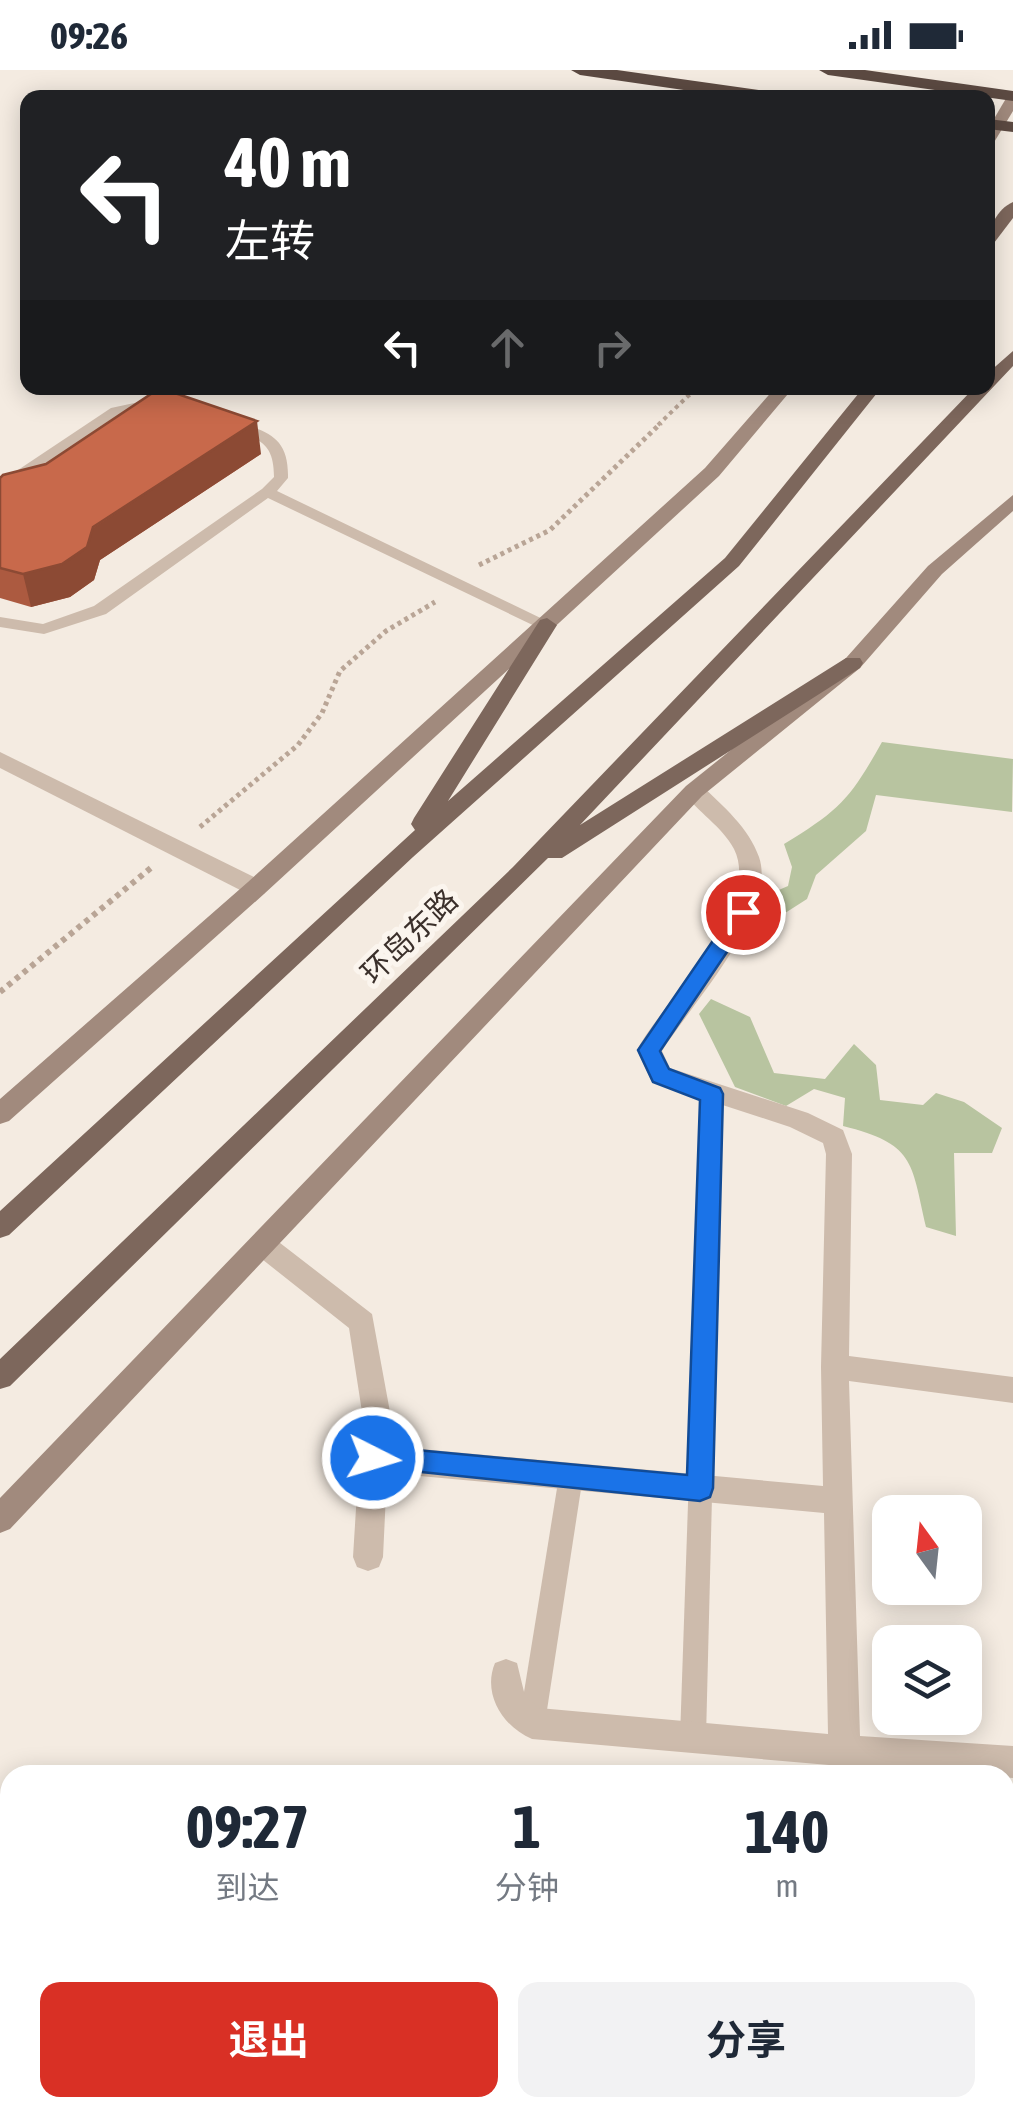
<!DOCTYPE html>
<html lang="zh">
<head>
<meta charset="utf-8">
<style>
	:root { --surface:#fff; --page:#f2f2f3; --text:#1f2937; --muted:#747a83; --accent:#d93025 }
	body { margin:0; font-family:"Asap Condensed","Noto Sans SC",sans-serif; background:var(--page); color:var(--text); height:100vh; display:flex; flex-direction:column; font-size:38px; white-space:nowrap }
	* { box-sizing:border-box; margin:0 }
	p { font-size:32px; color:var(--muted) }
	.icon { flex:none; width:55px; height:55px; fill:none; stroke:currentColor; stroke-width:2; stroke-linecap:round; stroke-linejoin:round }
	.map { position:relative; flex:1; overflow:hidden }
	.panel { position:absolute; left:0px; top:1695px; width:1015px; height:352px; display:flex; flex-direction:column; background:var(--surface); border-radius:30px 30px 0 0; box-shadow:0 5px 25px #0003 }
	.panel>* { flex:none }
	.hud { position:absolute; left:20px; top:20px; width:975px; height:305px; border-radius:20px; box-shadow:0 5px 25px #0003; background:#202124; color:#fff; overflow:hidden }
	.needle { width:65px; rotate:345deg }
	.fabs { position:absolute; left:872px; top:1425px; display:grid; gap:20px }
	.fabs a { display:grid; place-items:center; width:110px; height:110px; border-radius:20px; background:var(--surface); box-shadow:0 5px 25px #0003; font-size:50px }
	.pin { position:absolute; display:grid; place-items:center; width:85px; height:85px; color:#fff; margin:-42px; border:5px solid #fff; border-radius:50%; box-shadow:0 2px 10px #0007 }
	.me { position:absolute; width:110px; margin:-55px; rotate:95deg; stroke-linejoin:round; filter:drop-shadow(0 0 8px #0008) }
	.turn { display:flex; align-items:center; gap:35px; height:210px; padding:0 40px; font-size:45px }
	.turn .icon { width:130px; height:130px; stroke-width:2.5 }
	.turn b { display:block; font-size:70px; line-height:85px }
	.lanes { display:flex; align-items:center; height:95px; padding:0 40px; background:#0003; justify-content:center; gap:50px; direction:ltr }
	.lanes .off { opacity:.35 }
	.eta { display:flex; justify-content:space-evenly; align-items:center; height:170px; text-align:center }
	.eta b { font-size:60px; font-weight:700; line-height:70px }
	.button { display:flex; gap:20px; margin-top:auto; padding:20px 40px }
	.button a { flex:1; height:115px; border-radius:20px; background:var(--accent); color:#fff; font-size:40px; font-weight:700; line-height:115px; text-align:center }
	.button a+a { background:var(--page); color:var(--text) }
	.status { display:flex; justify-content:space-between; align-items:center; height:70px; padding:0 50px; background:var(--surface); direction:ltr }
	.status svg { height:28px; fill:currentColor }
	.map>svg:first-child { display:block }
	.green { fill:#b8c4a0 }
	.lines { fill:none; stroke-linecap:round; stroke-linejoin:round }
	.path-far2 { stroke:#b9a596; stroke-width:4; stroke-dasharray:4 4; stroke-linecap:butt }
	.path-far1 { stroke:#b9a596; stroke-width:5; stroke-dasharray:4 4; stroke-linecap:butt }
	.path { stroke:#b9a596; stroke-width:6; stroke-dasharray:5 5; stroke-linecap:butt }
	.lane { fill:#cdbbac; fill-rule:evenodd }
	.street { fill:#cdbbac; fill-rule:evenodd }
	.secondary { fill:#a18a7d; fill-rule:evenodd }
	.primary { fill:#7d675c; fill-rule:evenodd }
	.highway { fill:#5c4a42; fill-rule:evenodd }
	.wall { fill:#ac5a40 }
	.shaded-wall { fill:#8c4a34 }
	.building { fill:#c8694b; stroke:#8c4a34; stroke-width:2.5 }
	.route { fill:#1a73e8; stroke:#114b97; stroke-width:2.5 }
	.labels { text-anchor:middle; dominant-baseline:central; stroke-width:10; stroke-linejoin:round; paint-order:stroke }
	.street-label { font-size:30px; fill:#3b302b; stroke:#fbf5ee }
</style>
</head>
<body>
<div class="status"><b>09:26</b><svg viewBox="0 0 49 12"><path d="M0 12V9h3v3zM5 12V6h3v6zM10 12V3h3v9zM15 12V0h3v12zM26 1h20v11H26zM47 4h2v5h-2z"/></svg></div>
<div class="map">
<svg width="1013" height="2046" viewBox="0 0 1013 2046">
	<rect width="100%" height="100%" fill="#f4ebe1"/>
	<!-- green -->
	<g class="green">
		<path d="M882 672 1013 689 1012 742 876 725 866 761 816 805 807 829 782 845 759 848 760 828 788 816 792 797 784 774C840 740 850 729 882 672Z"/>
		<path d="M711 929 750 947 774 1003 825 1009 854 974 876 995 880 1030 923 1035 936 1023 964 1032 1002 1058 992 1083H954L956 1166 926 1157C911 1090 914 1074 843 1056L845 1028 814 1019 786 1036 735 1017 699 944Z"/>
	</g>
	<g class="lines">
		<!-- path-far2 -->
		<path class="path-far2" d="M658 355 688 326 703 318"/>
		<!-- path-far1 -->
		<g class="path-far1">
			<path d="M479 495 550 460 661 353"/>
			<path d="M200 757 298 675 322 643 340 601 386 561 435 532"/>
		</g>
		<!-- path -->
		<path class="path" d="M0 922 152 797"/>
		<!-- lane -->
		<g class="lane">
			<path d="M153 329 158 330V336L121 344 0 424V412L111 338Z"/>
			<path d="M233 351C268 361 289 367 288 408L277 421 555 555 553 559H541L268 428 106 544 44 564 0 557V547L43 554 94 536 262 419 274 407C274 371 258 369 228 358V352Z"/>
			<path d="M712 1016 719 1018 722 1024 706 1668 702 1677 693 1681 684 1677 680 1668 702 1024 705 1018Z"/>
			<path d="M571 1395 579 1398 583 1406 545 1653 541 1662 532 1666 523 1662 519 1653 559 1406 563 1398Z"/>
		</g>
		<!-- street -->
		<g class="street">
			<path d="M0 682 264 812 267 818 264 824H248L0 698Z"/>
			<path d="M694 713 702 716C723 736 749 758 759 787 778 841 690 936 662 981L670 998 808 1043 843 1060 852 1084 849 1286 1013 1307V1333L849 1311 860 1666 1013 1676V1708L861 1698V1705H829V1695L532 1669C503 1657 482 1624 495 1593L506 1589 517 1593 525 1626 539 1638 828 1664 824 1443 387 1403 383 1487 379 1497 368 1501 357 1497 353 1487 362 1342 349 1258 253 1182 249 1174 253 1166 262 1163 271 1166 372 1244 390 1342 388 1376 823 1416 821 1297 826 1084 823 1073 790 1057 652 1012 637 980C663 931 763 837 734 779 722 756 697 742 683 721Z"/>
			<rect x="836" y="2038" width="36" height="8"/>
		</g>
		<!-- secondary -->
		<g class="secondary">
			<path d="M1013 24V41L993 74 988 75V59L1008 25Z"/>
			<path d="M775 318H793L719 406 264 824 9 1051 0 1054V1029L248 812 705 398Z"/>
			<path d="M1013 425V441L942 504 860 598 702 726 10 1459 0 1463V1428L686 716 846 588 928 496Z"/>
		</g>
		<!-- primary -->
		<g class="primary">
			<path d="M1013 132V148L994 173 988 175C988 158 997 139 1013 132Z"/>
			<path d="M1013 281V296L580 755 846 588H860L863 593 860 598 562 788H548L10 1316 0 1319V1289L513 797 974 318H988V303Z"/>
			<path d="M863 318H881L739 496 413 787 9 1165 0 1168V1141L415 760 411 754 414 748 540 550 547 548 557 555 448 731 725 488Z"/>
		</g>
		<!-- highway -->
		<g class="highway">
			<path d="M571 0H617L780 23 789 28H739L580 5Z"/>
			<path d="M819 0H865L1013 21V31L828 5Z"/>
			<path d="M988 49 1013 52V62L988 59Z"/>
		</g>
	</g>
	<!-- wall -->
	<path class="wall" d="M261 384 100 490 94 510 70 527 31 537 0 528V408Z"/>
	<!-- shaded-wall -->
	<path class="shaded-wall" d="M257 351 261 384 100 490 94 510 70 527 31 537 23 504Z"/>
	<!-- building -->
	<path class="building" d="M160 318 257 351 93 457 87 477 62 494 23 504 0 498V408L3 405 46 394Z"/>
	<!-- route -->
	<path class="route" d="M743 834 754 842 750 848 660 981 669 999 720 1018 723 1024 713 1418 710 1427 700 1431 364 1396 360 1388 364 1379 373 1376 687 1405 700 1030 653 1012 638 980 736 837Z"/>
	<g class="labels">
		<!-- street labels -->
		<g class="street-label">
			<text transform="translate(409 866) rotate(-44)">环岛东路</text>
		</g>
	</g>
</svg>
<div class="fabs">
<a><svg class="needle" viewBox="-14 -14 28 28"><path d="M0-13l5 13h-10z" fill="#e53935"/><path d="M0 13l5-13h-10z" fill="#747a83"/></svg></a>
<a><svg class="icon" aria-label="layers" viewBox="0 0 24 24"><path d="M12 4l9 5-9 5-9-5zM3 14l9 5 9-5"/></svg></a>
</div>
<div class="pin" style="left:743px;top:842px;background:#d93025"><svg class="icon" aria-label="arrive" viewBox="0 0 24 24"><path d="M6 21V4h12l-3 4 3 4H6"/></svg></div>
<svg class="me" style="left:373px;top:1388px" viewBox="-20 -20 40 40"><circle r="17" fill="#1a73e8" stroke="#fff" stroke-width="3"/><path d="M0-11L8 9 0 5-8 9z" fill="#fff"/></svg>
<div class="hud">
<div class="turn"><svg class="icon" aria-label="left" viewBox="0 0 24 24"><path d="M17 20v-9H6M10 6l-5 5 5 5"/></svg><div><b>40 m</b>左转</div></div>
<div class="lanes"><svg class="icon" aria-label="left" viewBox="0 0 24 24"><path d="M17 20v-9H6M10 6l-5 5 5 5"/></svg><svg class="icon off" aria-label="ahead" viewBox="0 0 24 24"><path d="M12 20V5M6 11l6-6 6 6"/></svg><svg class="icon off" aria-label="right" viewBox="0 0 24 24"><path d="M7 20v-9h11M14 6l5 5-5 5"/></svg></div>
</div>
<section class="panel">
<div class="eta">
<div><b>09:27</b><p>到达</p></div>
<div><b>1</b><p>分钟</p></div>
<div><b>140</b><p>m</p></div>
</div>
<div class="button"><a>退出</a><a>分享</a></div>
</section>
</div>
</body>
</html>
